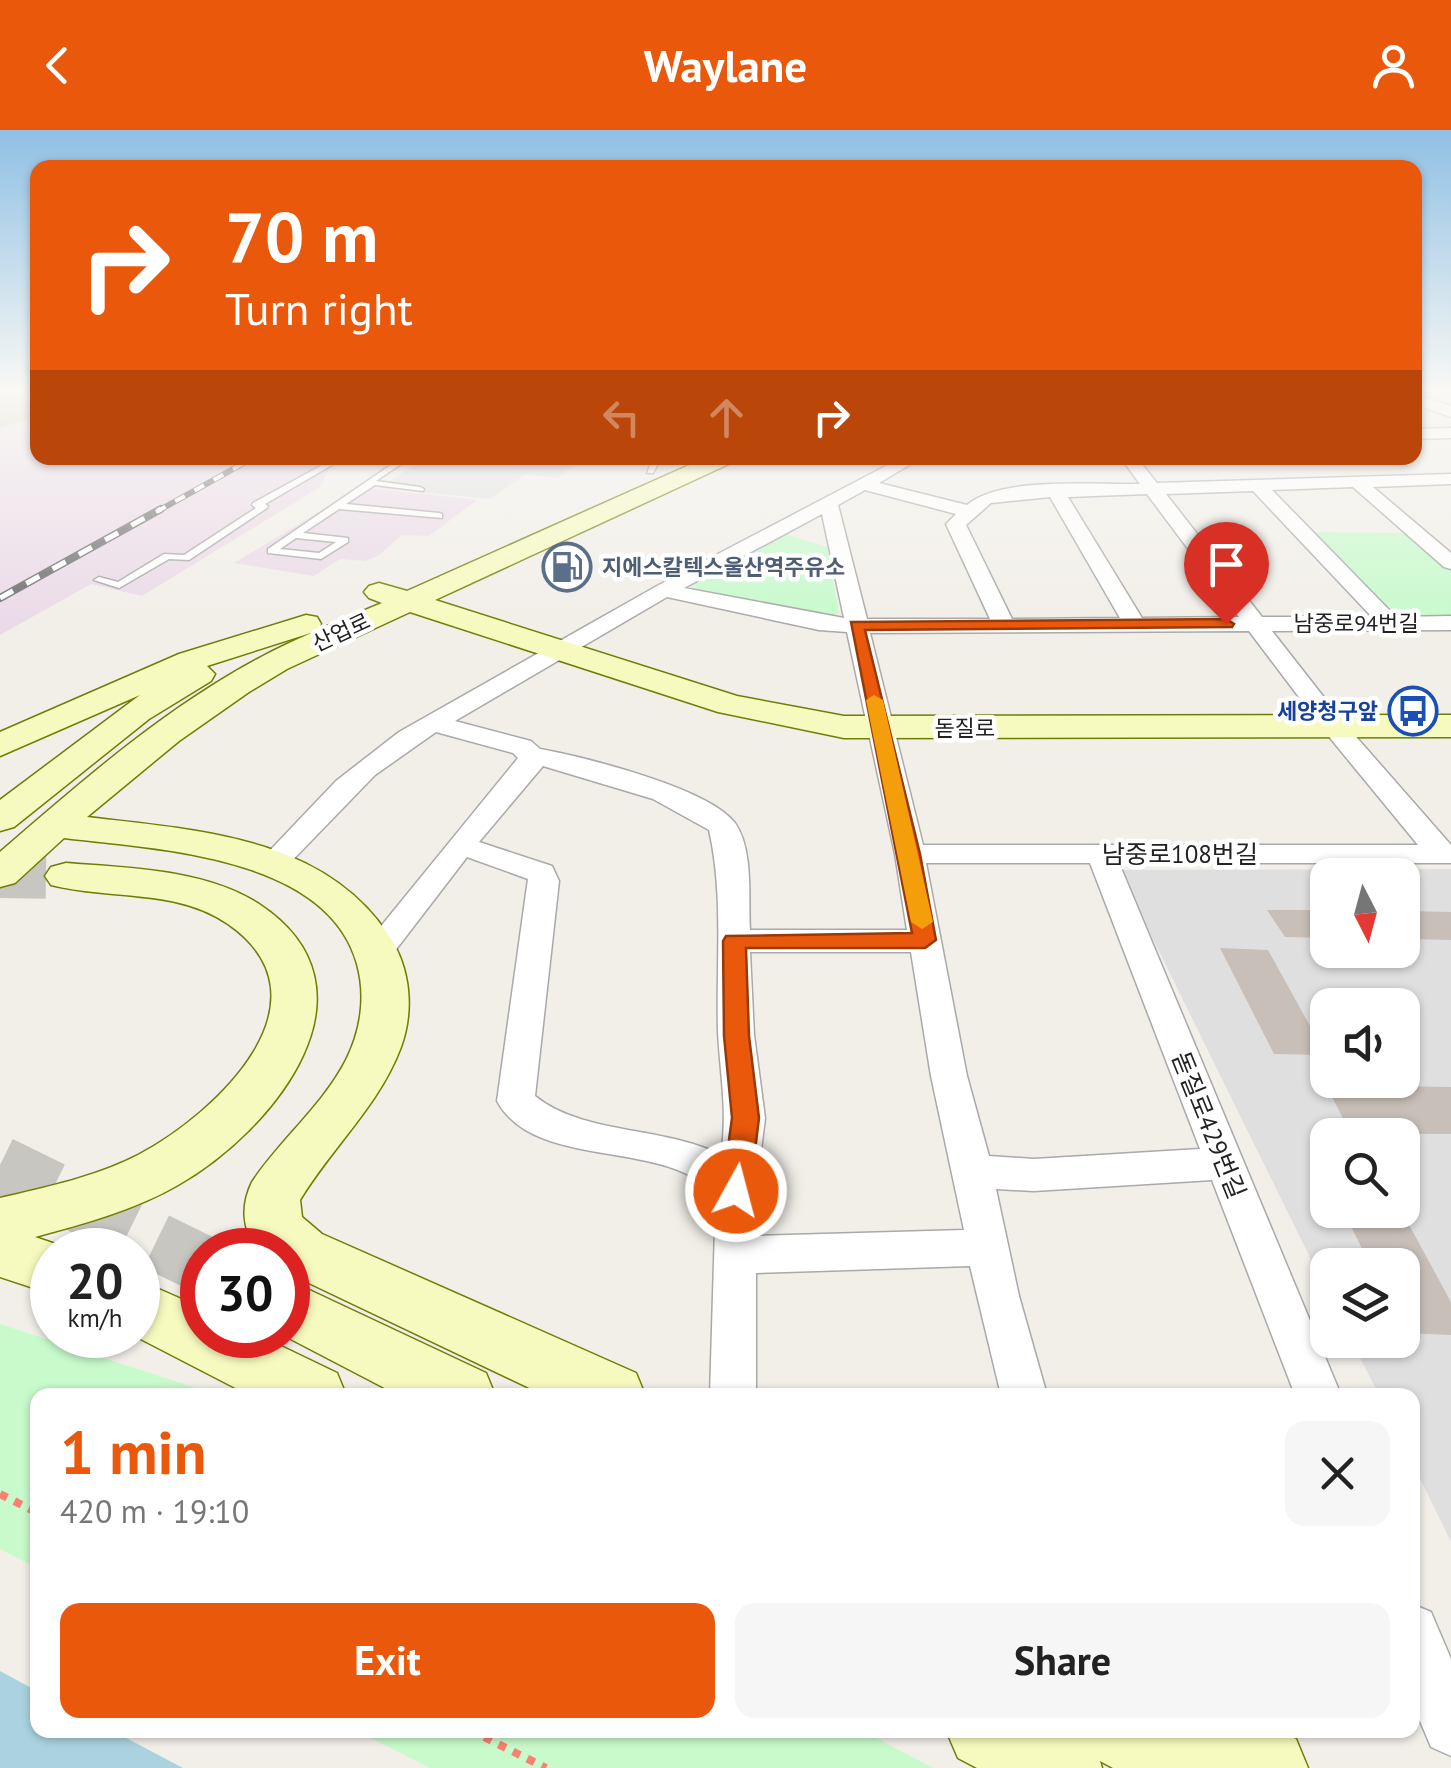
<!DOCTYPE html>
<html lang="en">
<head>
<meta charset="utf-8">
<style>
	:root { --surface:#fff; --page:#f6f6f6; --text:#222; --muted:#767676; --accent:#ea580c }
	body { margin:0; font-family:"PT Sans","Noto Sans KR",sans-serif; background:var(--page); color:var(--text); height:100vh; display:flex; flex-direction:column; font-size:38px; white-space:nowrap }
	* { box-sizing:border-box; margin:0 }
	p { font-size:32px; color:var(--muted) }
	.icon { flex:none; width:55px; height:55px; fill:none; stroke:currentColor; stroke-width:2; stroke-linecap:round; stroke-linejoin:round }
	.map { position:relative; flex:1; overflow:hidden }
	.details { position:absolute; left:30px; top:1258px; width:1390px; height:350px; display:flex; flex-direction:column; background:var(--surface); border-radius:20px; box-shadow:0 2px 8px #0004 }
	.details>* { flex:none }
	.top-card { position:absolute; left:30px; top:30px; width:1392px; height:305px; border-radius:20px; box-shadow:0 2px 8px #0004; background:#ea580c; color:#fff; overflow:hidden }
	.needle { width:65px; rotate:174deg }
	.controls { position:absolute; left:1310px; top:728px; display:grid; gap:20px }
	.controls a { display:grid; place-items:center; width:110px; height:110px; border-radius:20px; background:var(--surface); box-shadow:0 2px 8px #0004; font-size:50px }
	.speed { position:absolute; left:30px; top:1098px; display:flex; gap:20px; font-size:50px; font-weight:700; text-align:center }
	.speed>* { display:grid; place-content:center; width:130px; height:130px; border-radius:50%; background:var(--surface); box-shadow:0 2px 8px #0004; line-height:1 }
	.speed small { font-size:25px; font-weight:400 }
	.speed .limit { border:15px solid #d22; background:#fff; color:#111 }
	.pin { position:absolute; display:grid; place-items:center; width:85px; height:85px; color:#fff; margin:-102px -42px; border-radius:50% 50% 50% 0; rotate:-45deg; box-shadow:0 0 10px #0007 }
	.pin .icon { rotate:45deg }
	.me { position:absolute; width:110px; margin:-55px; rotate:7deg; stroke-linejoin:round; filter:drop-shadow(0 0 8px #0008) }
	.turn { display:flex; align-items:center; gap:35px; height:210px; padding:0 30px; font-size:45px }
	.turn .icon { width:130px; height:130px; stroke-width:2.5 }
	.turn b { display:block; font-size:70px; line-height:85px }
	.lanes { display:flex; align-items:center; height:95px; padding:0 30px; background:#0003; justify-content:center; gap:50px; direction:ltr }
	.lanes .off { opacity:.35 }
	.round { display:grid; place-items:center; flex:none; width:105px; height:105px; border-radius:20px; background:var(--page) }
	.headline { display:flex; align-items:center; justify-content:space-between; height:170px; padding:0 30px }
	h1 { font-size:60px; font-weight:800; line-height:75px; color:var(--accent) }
	.cta { display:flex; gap:20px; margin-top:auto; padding:20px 30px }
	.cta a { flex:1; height:115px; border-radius:20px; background:var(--accent); color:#fff; font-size:40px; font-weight:800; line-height:115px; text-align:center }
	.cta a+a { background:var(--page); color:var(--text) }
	header { display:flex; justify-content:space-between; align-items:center; height:130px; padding:0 30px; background:var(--accent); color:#fff; font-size:45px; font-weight:800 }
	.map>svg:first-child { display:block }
	.residential { fill:#e0dfdf; fill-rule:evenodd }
	.industrial { fill:#ebdbe8 }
	.construction { fill:#c7c7b4 }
	.park { fill:#c8facc }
	.parking { fill:#e2e2e2 }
	.water { fill:#aad3df }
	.building { fill:#c7bfb8 }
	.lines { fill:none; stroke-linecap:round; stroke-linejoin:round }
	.secondary-tunnel-far1 { stroke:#c8c6c1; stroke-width:46; stroke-dasharray:46 22; stroke-linecap:butt }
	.secondary-tunnel { stroke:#c8c6c1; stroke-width:58; stroke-dasharray:58 29; stroke-linecap:butt }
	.lane-casing { stroke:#a9a9a9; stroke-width:3 }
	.street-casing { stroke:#a9a9a9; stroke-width:3 }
	.secondary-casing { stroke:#707d05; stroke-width:3 }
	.path { stroke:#fa8072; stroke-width:8; stroke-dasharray:8 8; stroke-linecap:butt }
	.lane { fill:#fff; fill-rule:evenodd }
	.street { fill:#fff; fill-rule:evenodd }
	.secondary { fill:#f7fabf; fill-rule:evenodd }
	.rail-far1-casing { stroke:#707070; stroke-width:6 }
	.rail-casing { stroke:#707070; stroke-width:8 }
	.rail-far1 { stroke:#fff; stroke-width:4; stroke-dasharray:11; stroke-linecap:butt }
	.rail { stroke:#fff; stroke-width:5; stroke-dasharray:15; stroke-linecap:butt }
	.route { fill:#ea580c; stroke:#983908; stroke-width:2.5 }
	.slow { fill:#f59e0b }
	.labels { text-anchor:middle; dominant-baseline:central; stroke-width:9; stroke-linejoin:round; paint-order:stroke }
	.far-service-label { font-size:22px; font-weight:bold; fill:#4e5e75; stroke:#fff; text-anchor:start }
	.far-street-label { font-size:22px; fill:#222; stroke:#fff }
	.far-transit-label { font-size:22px; font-weight:bold; fill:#164399; stroke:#fff; text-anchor:end }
	.street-label { font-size:25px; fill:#222; stroke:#fff }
</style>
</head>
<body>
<header><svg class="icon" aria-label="back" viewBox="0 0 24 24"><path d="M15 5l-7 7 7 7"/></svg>Waylane<svg class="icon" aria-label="person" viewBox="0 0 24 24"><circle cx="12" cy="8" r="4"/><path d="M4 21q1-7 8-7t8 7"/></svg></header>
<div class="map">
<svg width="1451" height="1638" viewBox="0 0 1451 1638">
	<rect width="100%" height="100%" fill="#f2efe9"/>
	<!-- residential -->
	<path class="residential" d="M1451 739V1412L1413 1334 1412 1265H1379L1351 1210H1402V1135H1328L1327 1162 1119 740ZM1328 745H1402V820H1328ZM1328 875H1402V950H1328ZM1328 1005H1402V1080H1328Z"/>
	<!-- industrial -->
	<g class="industrial">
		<path d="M14 260H37L38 328H343L328 340 320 357 142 466 91 454 0 505V266Z"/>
		<path d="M360 357 477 370 429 406 402 405 378 426 365 431 340 429 314 446 234 433Z"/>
	</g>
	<!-- construction -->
	<path class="construction" d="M27 260H37V286L0 298V270Z"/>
	<!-- park -->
	<g class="park">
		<path d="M1309 402 1408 403 1451 440V485L1391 486Z"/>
		<path d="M782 403 827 417 839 483 826 488 697 460 692 454Z"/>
		<path d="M0 1194 217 1265H38L37 1438 0 1419Z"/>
		<path d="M355 1600H861L933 1638H430Z"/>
	</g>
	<!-- parking -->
	<path class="parking" d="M425 328H582L558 348 526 344 490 369 379 358Z"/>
	<!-- water -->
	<path class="water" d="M0 1541 37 1561 38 1600H111L183 1638H0Z"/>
	<!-- building -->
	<g class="building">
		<path d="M1267 780H1328V808L1285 807Z"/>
		<path d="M1402 781 1451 782V810L1402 809Z"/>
		<path d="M1220 818 1268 820 1326 925 1274 924Z"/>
		<path d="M1326 955 1451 957V1004H1351Z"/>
		<path d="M1343 1080H1401L1451 1172V1205L1402 1203V1135H1370Z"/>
	</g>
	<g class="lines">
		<!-- secondary-tunnel-far1 -->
		<path class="secondary-tunnel-far1" d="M0 745 66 746"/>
		<!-- secondary-tunnel -->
		<path class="secondary-tunnel" d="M0 1035 202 1134"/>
		<!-- lane casing -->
		<g class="lane-casing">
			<g id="lane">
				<path d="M335 328H344L265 374 268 376 267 378 189 430 169 429 119 458 94 450 99 447 118 452 164 424 184 425 256 378 252 375 253 373Z"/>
				<path d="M401 328H410L376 351 420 357 424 359 423 361 375 355 346 374 439 383 442 384V388L339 379 303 403 348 408V412L321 429 268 423V419ZM296 408 336 412 319 423 280 419Z"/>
				<path d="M653 328H661L653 343H647Z"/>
			</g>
		</g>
		<!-- street casing -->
		<g class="street-casing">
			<g id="street">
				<path d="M1415 264 1451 276V287L1415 274Z"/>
				<path d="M1451 298V308L1415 309V299Z"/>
				<path d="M901 328H921L879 353 967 375C1001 346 1094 355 1140 354L1121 328H1137L1157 353 1451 344V354L1373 357 1451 423V439L1444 437 1353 357 1272 360 1396 487 1451 486V500L1272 501 1344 593 1451 715V733H1119L1341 1265H1295L1212 1050 1034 1061 996 1059 1019 1166 1047 1265H1001L970 1136 756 1143V1265H710L716 1065C664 1007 536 1042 497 971L528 749 467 727 388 830 376 833 364 830 360 822 518 628 513 623 436 602 375 645 283 740H261L257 734 336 651 399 602 657 456ZM865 360 956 384 946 394 990 489H867L838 375ZM1253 361 1372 487H1262L1166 364ZM1147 364 1239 487 1142 488 1068 367ZM1050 367 1120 488 1012 489 966 395 991 373ZM822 384 844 488 684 458ZM667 467 819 500 847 502 895 724 907 800H750C748 769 754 720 735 693 709 658 584 627 540 619L531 611 455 591ZM1249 501 1326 603 1418 715H923L870 503ZM543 636 653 669 709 700C724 765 716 834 718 901 720 945 728 980 721 1025 664 996 583 1005 535 966L559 751 552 736 479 712ZM926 733H1090L1200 1019 1034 1029 989 1026 967 946ZM750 822H911L931 946 964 1100 756 1106V1061L765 988 754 905Z"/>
				<path d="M1412 1474 1431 1482 1451 1529V1626L1431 1617 1412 1572Z"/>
			</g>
		</g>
		<!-- secondary casing -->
		<g class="secondary-casing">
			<g id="secondary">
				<path d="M705 328H735L731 333 435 470 737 566 844 586 1451 585V607L844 608 718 582 410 482 287 539 249 562 179 611 87 687C196 700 324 706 389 806 411 839 414 881 401 917 379 976 332 1017 300 1070L302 1087 322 1104 636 1243 645 1265H544L288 1143V1120H259C241 1100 241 1075 252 1052 280 1010 323 975 346 930 361 900 366 866 357 834 327 725 154 719 64 708L15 753 0 757V722C82 651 166 577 263 526 301 506 342 490 382 473L369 468 364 462 369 456 379 453 407 461Z"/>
				<path d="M306 485 317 487 321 494 317 501 207 536 215 544 211 551 149 589 14 697 0 701V670L140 565 0 626V602L179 524Z"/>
				<path d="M66 733C128 738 205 739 259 774 388 859 274 1000 178 1055 135 1080 83 1094 35 1107L73 1120H52V1164L0 1147V1068C47 1057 95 1047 138 1025 216 984 337 870 228 794 176 758 109 770 51 755L45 746 51 737Z"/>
				<path d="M138 1150 202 1178V1205H258L337 1243 346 1265H249L133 1205H138Z"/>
				<path d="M288 1150 486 1243 495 1265H398L283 1205H288Z"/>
				<path d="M946 1600H1071L1085 1607 1082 1600H1279L1296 1609 1308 1638H1113L1100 1631 1102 1638H977L958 1628Z"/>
			</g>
		</g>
		<!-- path -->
		<g class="path">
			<path d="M0 1364 38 1383"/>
			<path d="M470 1600 546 1638"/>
		</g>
		<!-- lane -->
		<use href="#lane" class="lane"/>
		<!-- street -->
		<use href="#street" class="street"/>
		<!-- secondary -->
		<use href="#secondary" class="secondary"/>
		<!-- rail-far1 casing -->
		<g class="rail-far1-casing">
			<path id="rail-far1" d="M156 382 253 328"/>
		</g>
		<!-- rail casing -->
		<g class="rail-casing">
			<path id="rail" d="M0 468 161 379"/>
		</g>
		<!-- rail-far1 -->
		<use href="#rail-far1" class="rail-far1"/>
		<!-- rail -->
		<use href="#rail" class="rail"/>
	</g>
	<!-- sky -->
	<linearGradient id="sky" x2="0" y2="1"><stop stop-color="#8fc0e4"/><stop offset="0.53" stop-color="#f9f8f5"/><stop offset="1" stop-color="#f9f8f5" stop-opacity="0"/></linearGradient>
	<rect width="1451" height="490" fill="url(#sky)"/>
	<!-- route -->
	<path class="route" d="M1226 489 1234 494 1232 497 865 500 920 724 936 810 925 818H746L749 906 759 988 750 1061 746 1069 736 1073 726 1069 722 1061 732 988 724 906 723 811 726 806 912 803 851 492Z"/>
	<!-- slow -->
	<path class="slow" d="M874 565 883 570 933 792 922 799 911 792 866 570Z"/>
	<!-- icons -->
	<defs>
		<g id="fuel-ring" transform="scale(2.5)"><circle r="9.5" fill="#fff" stroke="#5c6f8a" stroke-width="1.5"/><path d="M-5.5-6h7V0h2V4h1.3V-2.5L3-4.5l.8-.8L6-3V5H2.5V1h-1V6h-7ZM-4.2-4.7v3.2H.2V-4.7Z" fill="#5c6f8a"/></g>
		<g id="bus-ring" transform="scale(2.5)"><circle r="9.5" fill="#fff" stroke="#1a4fb4" stroke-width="1.5"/><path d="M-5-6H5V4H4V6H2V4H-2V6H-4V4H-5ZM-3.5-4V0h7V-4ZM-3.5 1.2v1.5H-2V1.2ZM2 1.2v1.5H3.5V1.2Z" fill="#1a4fb4"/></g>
	</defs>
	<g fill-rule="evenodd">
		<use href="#fuel-ring" x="567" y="437"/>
		<use href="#bus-ring" x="1413" y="581"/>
	</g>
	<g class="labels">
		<!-- far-service labels -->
		<g class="far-service-label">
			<text x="602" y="437">지에스칼텍스울산역주유소</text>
		</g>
		<!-- far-street labels -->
		<g class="far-street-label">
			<text x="1356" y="493">남중로94번길</text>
			<text transform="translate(341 502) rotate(-25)">산업로</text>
			<text x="965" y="598">돋질로</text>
		</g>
		<!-- far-transit labels -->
		<g class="far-transit-label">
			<text x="1378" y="581">세양청구앞</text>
		</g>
		<!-- street labels -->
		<g class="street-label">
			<text x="1180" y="724">남중로108번길</text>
			<text transform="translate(1209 995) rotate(68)">돋질로429번길</text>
		</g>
	</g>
</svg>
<div class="controls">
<a><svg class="needle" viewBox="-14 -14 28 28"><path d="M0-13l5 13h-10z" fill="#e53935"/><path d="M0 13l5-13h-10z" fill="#767676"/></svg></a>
<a><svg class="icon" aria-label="sound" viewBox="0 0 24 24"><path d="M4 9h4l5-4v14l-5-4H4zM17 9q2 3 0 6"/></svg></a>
<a><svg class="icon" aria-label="search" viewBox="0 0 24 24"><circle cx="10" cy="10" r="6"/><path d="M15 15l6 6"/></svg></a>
<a><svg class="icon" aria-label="layers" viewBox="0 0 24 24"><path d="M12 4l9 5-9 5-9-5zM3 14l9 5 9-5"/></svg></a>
</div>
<div class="speed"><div>20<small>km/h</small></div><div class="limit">30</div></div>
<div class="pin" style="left:1226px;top:494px;background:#d93025"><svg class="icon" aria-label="arrive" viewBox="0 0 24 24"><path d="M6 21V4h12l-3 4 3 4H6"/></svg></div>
<svg class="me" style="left:736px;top:1061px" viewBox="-20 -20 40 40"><circle r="17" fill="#ea580c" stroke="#fff" stroke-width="3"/><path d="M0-11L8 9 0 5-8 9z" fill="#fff"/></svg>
<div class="top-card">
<div class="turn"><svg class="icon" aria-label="right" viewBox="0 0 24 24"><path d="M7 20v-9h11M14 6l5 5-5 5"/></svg><div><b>70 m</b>Turn right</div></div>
<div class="lanes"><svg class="icon off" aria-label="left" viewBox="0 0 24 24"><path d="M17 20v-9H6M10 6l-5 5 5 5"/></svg><svg class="icon off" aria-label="ahead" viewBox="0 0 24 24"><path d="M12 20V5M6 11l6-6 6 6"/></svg><svg class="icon" aria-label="right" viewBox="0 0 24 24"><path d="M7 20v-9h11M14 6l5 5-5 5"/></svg></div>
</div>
<section class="details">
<div class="headline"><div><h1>1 min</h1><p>420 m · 19:10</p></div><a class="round"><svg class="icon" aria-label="close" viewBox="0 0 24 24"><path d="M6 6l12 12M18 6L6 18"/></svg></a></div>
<div class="cta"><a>Exit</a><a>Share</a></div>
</section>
</div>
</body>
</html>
